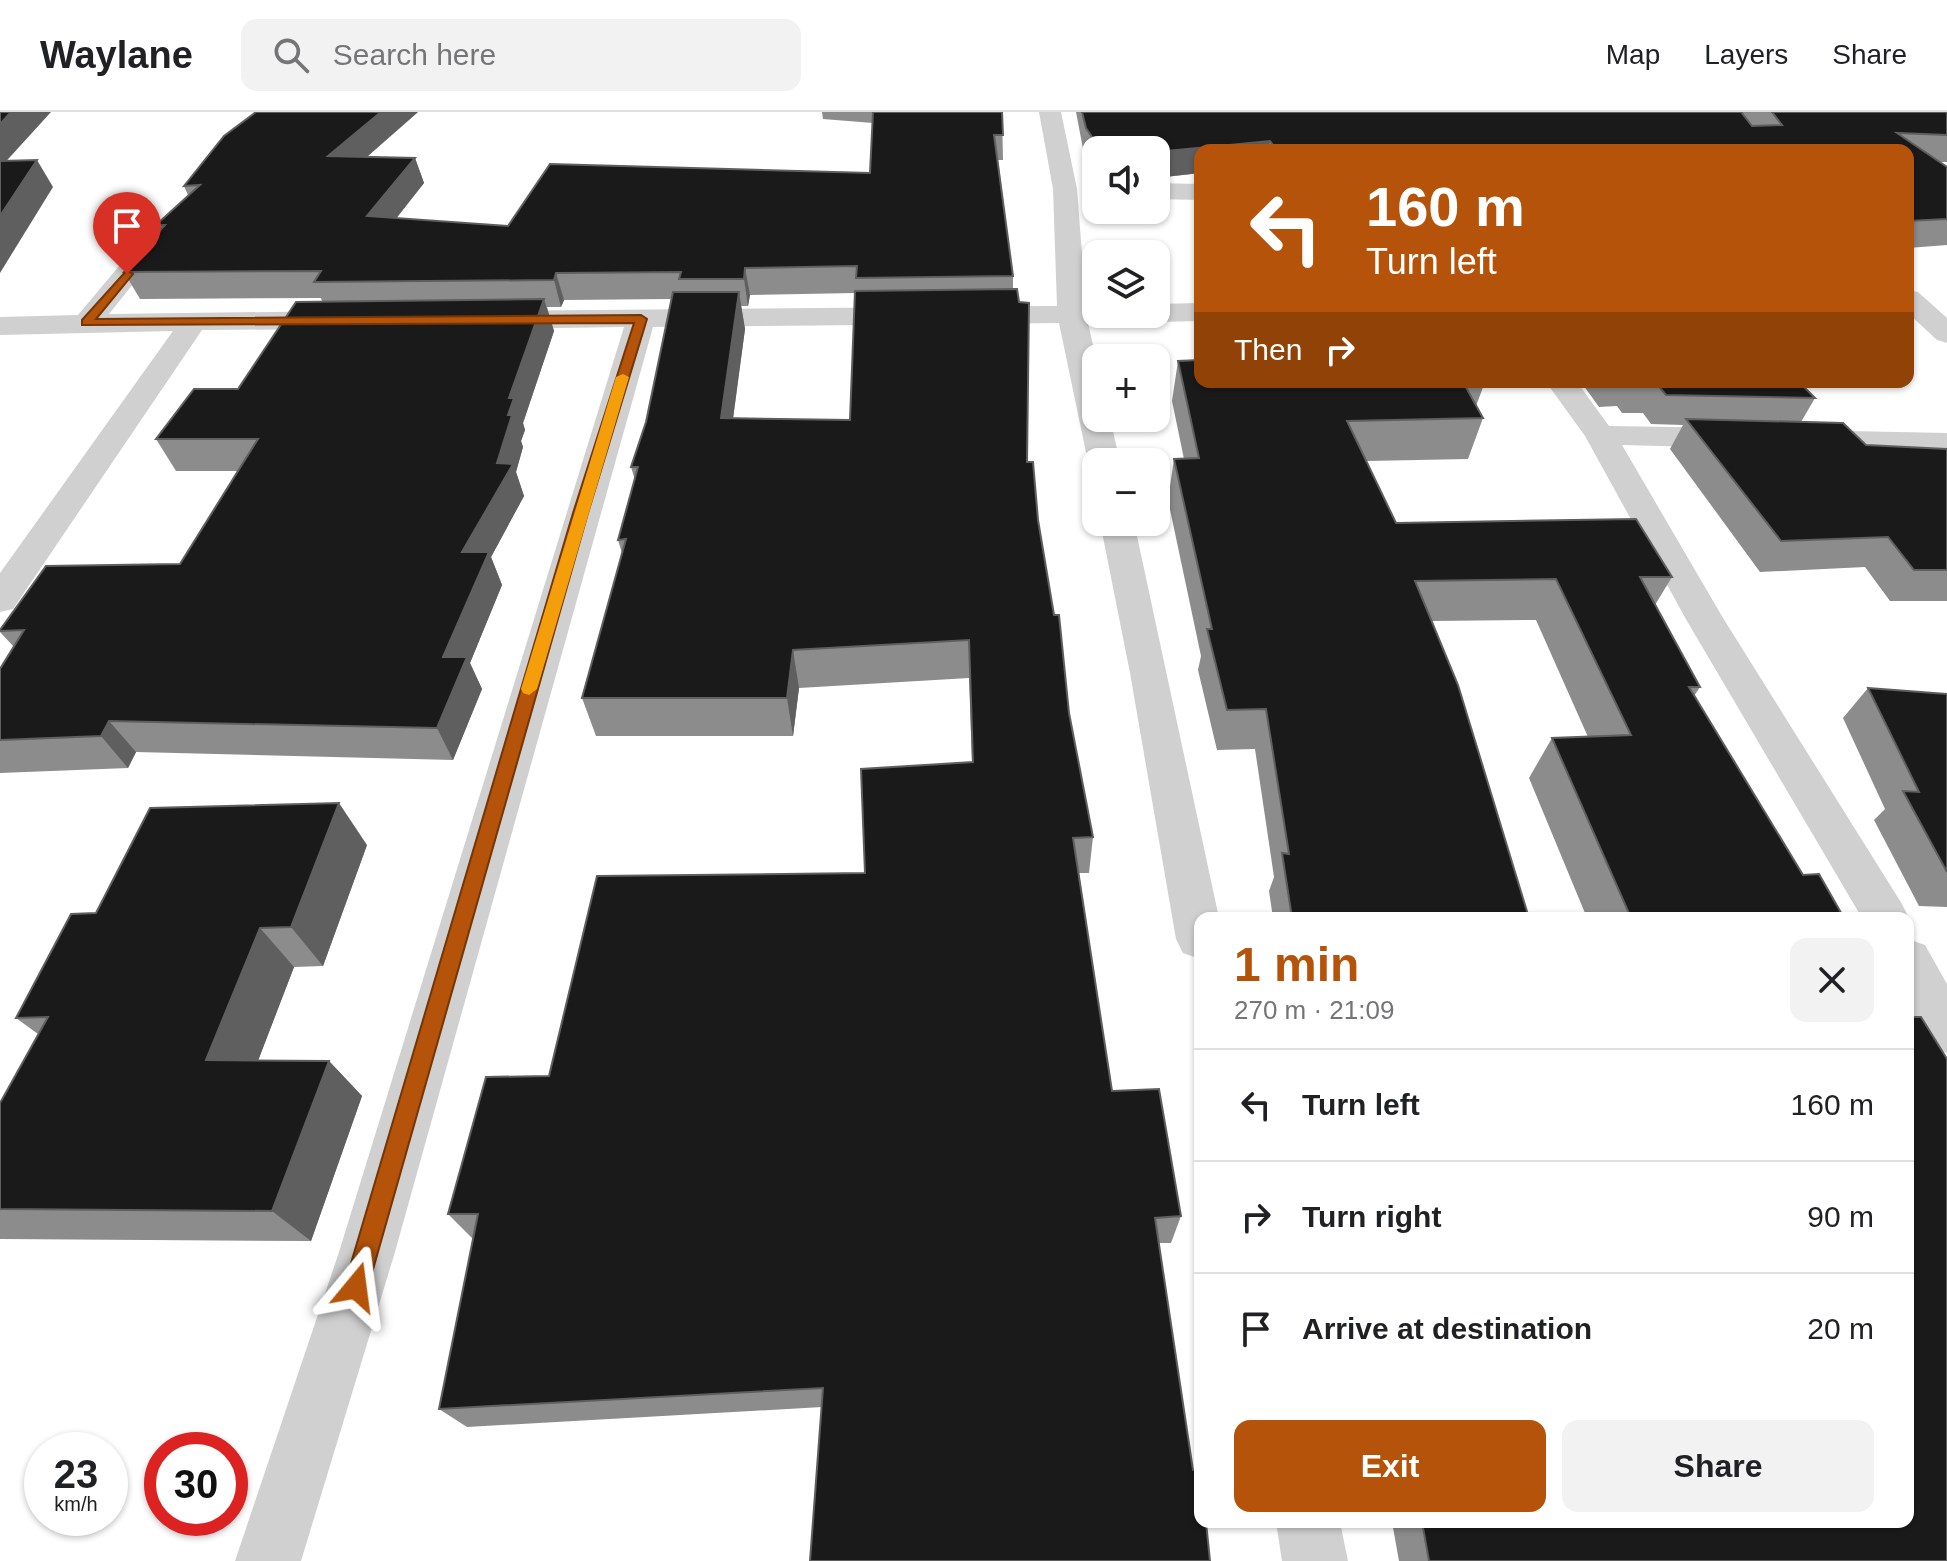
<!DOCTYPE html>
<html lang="en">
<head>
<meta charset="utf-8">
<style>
	:root { --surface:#fff; --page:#f2f2f2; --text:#202124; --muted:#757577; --line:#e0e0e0; --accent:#b45309 }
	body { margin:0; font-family:Arial,sans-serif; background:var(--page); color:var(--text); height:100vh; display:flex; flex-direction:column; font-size:30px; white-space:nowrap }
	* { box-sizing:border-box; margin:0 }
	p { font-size:26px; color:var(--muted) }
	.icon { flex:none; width:44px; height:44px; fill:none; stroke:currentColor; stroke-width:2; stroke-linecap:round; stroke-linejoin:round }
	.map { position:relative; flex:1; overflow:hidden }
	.panel { position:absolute; left:1194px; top:800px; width:720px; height:616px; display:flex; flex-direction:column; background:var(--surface); border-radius:16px; box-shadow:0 2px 6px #0004 }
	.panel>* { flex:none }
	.hud { position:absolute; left:1194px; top:32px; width:720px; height:244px; border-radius:16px; box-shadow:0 2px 6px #0004; background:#b45309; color:#fff; overflow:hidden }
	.buttons { position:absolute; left:1082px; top:24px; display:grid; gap:16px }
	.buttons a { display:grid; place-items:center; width:88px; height:88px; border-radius:16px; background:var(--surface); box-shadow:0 2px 6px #0004; font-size:40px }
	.speed { position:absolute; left:24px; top:1320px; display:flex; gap:16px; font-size:40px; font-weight:700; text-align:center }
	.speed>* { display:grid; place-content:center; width:104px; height:104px; border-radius:50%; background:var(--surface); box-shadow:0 2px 6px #0004; line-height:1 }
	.speed small { font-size:20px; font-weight:400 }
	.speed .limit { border:12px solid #d22; background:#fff; color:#111 }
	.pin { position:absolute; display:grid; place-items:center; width:68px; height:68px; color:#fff; margin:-82px -34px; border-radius:50% 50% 50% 0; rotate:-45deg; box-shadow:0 0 8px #0007 }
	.pin .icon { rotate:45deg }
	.me { position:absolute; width:88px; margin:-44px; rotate:16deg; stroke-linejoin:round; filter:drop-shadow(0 0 6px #0008) }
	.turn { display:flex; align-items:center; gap:28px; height:168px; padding:0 40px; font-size:36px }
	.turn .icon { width:104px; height:104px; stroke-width:2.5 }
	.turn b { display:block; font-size:56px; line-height:68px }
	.then { display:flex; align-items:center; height:76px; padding:0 40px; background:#0003; gap:16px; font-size:30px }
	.round { display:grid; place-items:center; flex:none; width:84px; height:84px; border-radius:16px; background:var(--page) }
	.summary { display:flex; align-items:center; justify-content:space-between; height:136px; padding:0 40px }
	h1 { font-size:48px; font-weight:600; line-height:60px; color:var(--accent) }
	.action { display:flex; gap:16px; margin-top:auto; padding:16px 40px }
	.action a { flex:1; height:92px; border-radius:16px; background:var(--accent); color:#fff; font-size:32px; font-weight:600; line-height:92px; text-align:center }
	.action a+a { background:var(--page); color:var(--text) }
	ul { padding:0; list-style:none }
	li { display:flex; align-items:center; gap:24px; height:112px; padding:0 40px; border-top:2px solid var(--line) }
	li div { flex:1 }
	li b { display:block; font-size:30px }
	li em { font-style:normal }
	header { display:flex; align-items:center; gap:48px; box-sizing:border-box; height:112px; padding:0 40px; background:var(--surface); border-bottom:2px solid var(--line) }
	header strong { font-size:38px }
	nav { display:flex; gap:44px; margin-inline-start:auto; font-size:28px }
	.search { width:560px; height:72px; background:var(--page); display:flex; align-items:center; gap:20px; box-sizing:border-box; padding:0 28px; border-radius:16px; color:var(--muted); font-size:30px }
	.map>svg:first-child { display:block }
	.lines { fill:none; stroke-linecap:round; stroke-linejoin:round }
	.street { fill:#d0d0d0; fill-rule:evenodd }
	.wall { fill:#8c8c8c; fill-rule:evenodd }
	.shaded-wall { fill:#5f5f5f }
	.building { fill:#1a1a1a; stroke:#5f5f5f; stroke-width:2 }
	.route { fill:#b45309; stroke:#753606; stroke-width:2 }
	.slow { fill:#f59e0b }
</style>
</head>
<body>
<header>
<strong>Waylane</strong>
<div class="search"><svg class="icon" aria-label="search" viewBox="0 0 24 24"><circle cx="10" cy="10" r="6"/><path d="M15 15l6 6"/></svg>Search here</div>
<nav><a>Map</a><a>Layers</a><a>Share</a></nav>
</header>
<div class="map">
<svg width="1947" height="1449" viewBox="0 0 1947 1449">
	<rect width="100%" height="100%" fill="#fff"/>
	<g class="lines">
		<!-- street -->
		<g class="street">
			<path d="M1039 0H1061L1077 77 1086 194 1096 193V202H1114L1110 208 1088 211 1096 246V306H1110L1120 350H1096V358L1088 350 1059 211 653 215 395 1140 301 1449H235L339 1140 624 215 490 217 480 214 476 208 480 202 490 199 1057 194 1053 77Z"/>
			<path d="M1156 71 1200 72V88L1156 87Z"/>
			<path d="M165 108 178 116 109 202 342 199 352 202 356 208 352 214 342 217 202 218 13 497 0 500V461L173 219 0 223V205L78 203 156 110Z"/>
			<path d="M1908 178 1918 180 1947 206V231L1937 228 1908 201Z"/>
			<path d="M1200 191V209L1156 210 1142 202H1156V192Z"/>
			<path d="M1546 270H1577L1609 314 1737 316 1748 319 1753 326 1748 333 1737 336 1622 333 1723 506 1902 792 1909 806 1908 808 1862 806 1687 509 1585 324Z"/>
			<path d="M1801 318 1947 321V341L1790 335 1785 328 1790 321Z"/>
			<path d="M1100 410H1134L1219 806H1200V847L1183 841 1176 827 1130 561Z"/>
			<path d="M1908 827 1925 833 1947 872V941L1929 935 1908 894Z"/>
			<path d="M1276 1410H1340L1348 1449H1282Z"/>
		</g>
	</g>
	<!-- wall -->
	<g class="wall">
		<path d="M418 0 367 45 415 46 424 71 396 106 508 114 870 61 873 11 823 7 822 0H1002L1003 48H998L1013 164V177L1027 350 1038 408 1069 601 1093 725 1089 761H1079L1112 979 1181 1104 1171 1131H1159L1200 1410 822 1295 467 1315 439 1297 473 1127 448 1102 549 964 865 761 972 651 969 566 799 576 793 624H596L582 586 622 441 618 428 635 368 631 355 646 310 671 187 564 188 561 195H547L554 219 523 311 525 318 521 329 523 335 516 360 524 384 491 445 502 473 470 551 482 577 453 648 136 640 128 656 0 661V557L14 535 0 520V518L180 452 238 359H176L156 327 238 277 322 189 321 186 140 187 124 160 160 120 156 113 188 83 184 74ZM855 181 850 308 733 306 745 217 741 194H748L750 183Z"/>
		<path d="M1076 0H1947V50H1938L1947 55V133L1908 136V38H1200V61L1156 66V38H1096V59L1084 42Z"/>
		<path d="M1178 249 1200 270H1485L1476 294 1483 306 1468 347 1366 349 1396 411 1672 465 1655 493 1700 575 1694 584 1803 763 1844 806H1587L1529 666 1552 626 1588 625 1536 508 1432 509 1529 806H1273L1269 779 1274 765 1255 637 1217 638 1198 558 1201 544 1168 388 1174 347H1184L1172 289Z"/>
		<path d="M1581 270H1799L1815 286 1801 310 1866 333 1947 337V489H1890L1865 455 1760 460 1670 337 1683 313 1651 312 1643 301H1622L1617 294 1599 295Z"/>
		<path d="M1868 576 1947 582V795L1919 794 1874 708 1885 697 1843 606Z"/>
		<path d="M367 733 323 854 294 855 258 948 329 949 362 984 311 1129 0 1127V991L38 922 16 906Z"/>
		<path d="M1392 1410H1908L1947 1449H1399Z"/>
	</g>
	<!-- shaded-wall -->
	<g class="shaded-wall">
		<path d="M11 0H51L0 56V12Z"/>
		<path d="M381 0H418L339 69 328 44Z"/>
		<path d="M1270 29 1268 38H1200V61L1156 66V40Z"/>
		<path d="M415 46 424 71 377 131 367 104Z"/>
		<path d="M37 48 53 75 0 161V104Z"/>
		<path d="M745 156 750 183 748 194 744 167Z"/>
		<path d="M556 161 564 188 561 195 554 168Z"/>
		<path d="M739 180 745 217 728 344 721 306Z"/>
		<path d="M544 187 554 219 523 311 525 318 521 329 523 335 516 360 524 384 491 445 502 473 470 551 482 577 453 648 437 616 443 545 462 440 497 351 508 303 509 286Z"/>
		<path d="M793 538 799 576 793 624 787 586Z"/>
		<path d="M109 609 136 640 128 656 101 624Z"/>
		<path d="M339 691 367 733 323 854 291 815Z"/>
		<path d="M260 816 294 855 245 983 206 948Z"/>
		<path d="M329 949 362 984 311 1129 272 1099Z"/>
	</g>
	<!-- building -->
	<g class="building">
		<path d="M0 0H11L0 12Z"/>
		<path d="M256 0H381L328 44 415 46 367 104 508 114 550 52 870 61 873 0H1002L1003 23H994L1013 164 856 166 857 154 745 156 744 167H679L681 160 556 161 554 168 314 170 321 159 124 160 165 113H156L200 73 184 74 224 24Z"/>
		<path d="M1082 0H1741L1752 14 1782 13 1772 0H1947V23L1897 21 1947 55V107L1908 109V38H1277L1270 29 1156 40V38H1101L1086 16Z"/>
		<path d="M37 48 0 104V49Z"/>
		<path d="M1017 177 1019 190 1029 191 1027 350H1033L1038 408 1054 503H1059L1069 601 1093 725 1073 726 1112 979 1159 977 1181 1104 1155 1106 1193 1358H1200V1410H1206L1210 1449H810L823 1276 439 1297 478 1102H448L486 965 549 964 597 764 865 761 861 657 973 650 969 528 793 538 787 586H582L626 427 618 428 638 355H631L646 310 673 180H739L721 306 850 308 855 179Z"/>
		<path d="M544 187 509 286H514L508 303H512L497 351 513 352 462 440H489L443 545H467L437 616 109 609 101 624 0 628V557L24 518 0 519V518L46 454 180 452 258 327H156L194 277H238L296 190Z"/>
		<path d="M1200 248V270H1463L1483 306 1347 309 1396 411 1636 407 1672 465H1640L1700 575H1689L1803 763 1819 762 1844 806H1631L1552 626 1631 623 1556 467 1415 469 1458 573 1529 806H1292L1282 741 1289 742 1266 597 1227 598 1207 517H1212L1174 347 1199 346 1178 249Z"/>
		<path d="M1634 270H1799L1815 286 1666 283 1657 272H1636Z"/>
		<path d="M1686 307 1843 311 1866 333 1947 337V458H1914L1888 425 1781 429Z"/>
		<path d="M1868 576 1947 582V760L1903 679 1919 680Z"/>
		<path d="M339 691 291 815 260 816 206 948 329 949 272 1099 0 1097V991L48 905 16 906 71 802 96 801 150 696Z"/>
		<path d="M1908 905H1921L1947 947V1449H1429L1422 1410H1908Z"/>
	</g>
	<!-- route -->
	<path class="route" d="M127 158 133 162 96 207 641 203 647 207 588 401 368 1175 365 1184 356 1187 348 1184 344 1175 573 401 634 211 82 213V208Z"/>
	<!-- slow -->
	<path class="slow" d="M623 262 629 265 537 577 529 583 523 581 521 577 616 265Z"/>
</svg>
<div class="buttons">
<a><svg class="icon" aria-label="sound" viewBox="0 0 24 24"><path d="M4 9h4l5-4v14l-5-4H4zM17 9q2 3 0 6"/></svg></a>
<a><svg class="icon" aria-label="layers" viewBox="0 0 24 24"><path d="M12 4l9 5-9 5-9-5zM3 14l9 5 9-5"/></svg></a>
<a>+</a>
<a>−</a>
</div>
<div class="speed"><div>23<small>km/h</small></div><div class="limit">30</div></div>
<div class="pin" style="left:127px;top:162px;background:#d93025"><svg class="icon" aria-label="arrive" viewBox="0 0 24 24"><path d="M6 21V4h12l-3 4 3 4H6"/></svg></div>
<svg class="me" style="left:356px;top:1175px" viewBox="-20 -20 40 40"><path d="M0-17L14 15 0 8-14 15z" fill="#b45309" stroke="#fff" stroke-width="4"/></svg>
<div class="hud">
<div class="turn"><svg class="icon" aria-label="left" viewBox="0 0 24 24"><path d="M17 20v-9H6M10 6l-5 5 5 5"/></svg><div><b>160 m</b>Turn left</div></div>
<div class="then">Then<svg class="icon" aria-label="right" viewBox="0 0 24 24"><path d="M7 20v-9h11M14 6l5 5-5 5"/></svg></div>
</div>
<section class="panel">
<div class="summary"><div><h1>1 min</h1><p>270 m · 21:09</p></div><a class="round"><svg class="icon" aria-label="close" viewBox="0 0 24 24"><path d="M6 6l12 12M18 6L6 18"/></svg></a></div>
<ul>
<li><svg class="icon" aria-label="left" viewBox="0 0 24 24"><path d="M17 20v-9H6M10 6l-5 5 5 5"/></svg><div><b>Turn left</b></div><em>160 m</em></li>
<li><svg class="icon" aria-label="right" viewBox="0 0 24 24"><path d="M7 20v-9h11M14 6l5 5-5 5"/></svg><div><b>Turn right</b></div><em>90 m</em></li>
<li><svg class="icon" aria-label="arrive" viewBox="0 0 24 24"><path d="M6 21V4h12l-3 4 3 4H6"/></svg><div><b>Arrive at destination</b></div><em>20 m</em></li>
</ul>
<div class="action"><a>Exit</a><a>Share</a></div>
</section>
</div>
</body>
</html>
